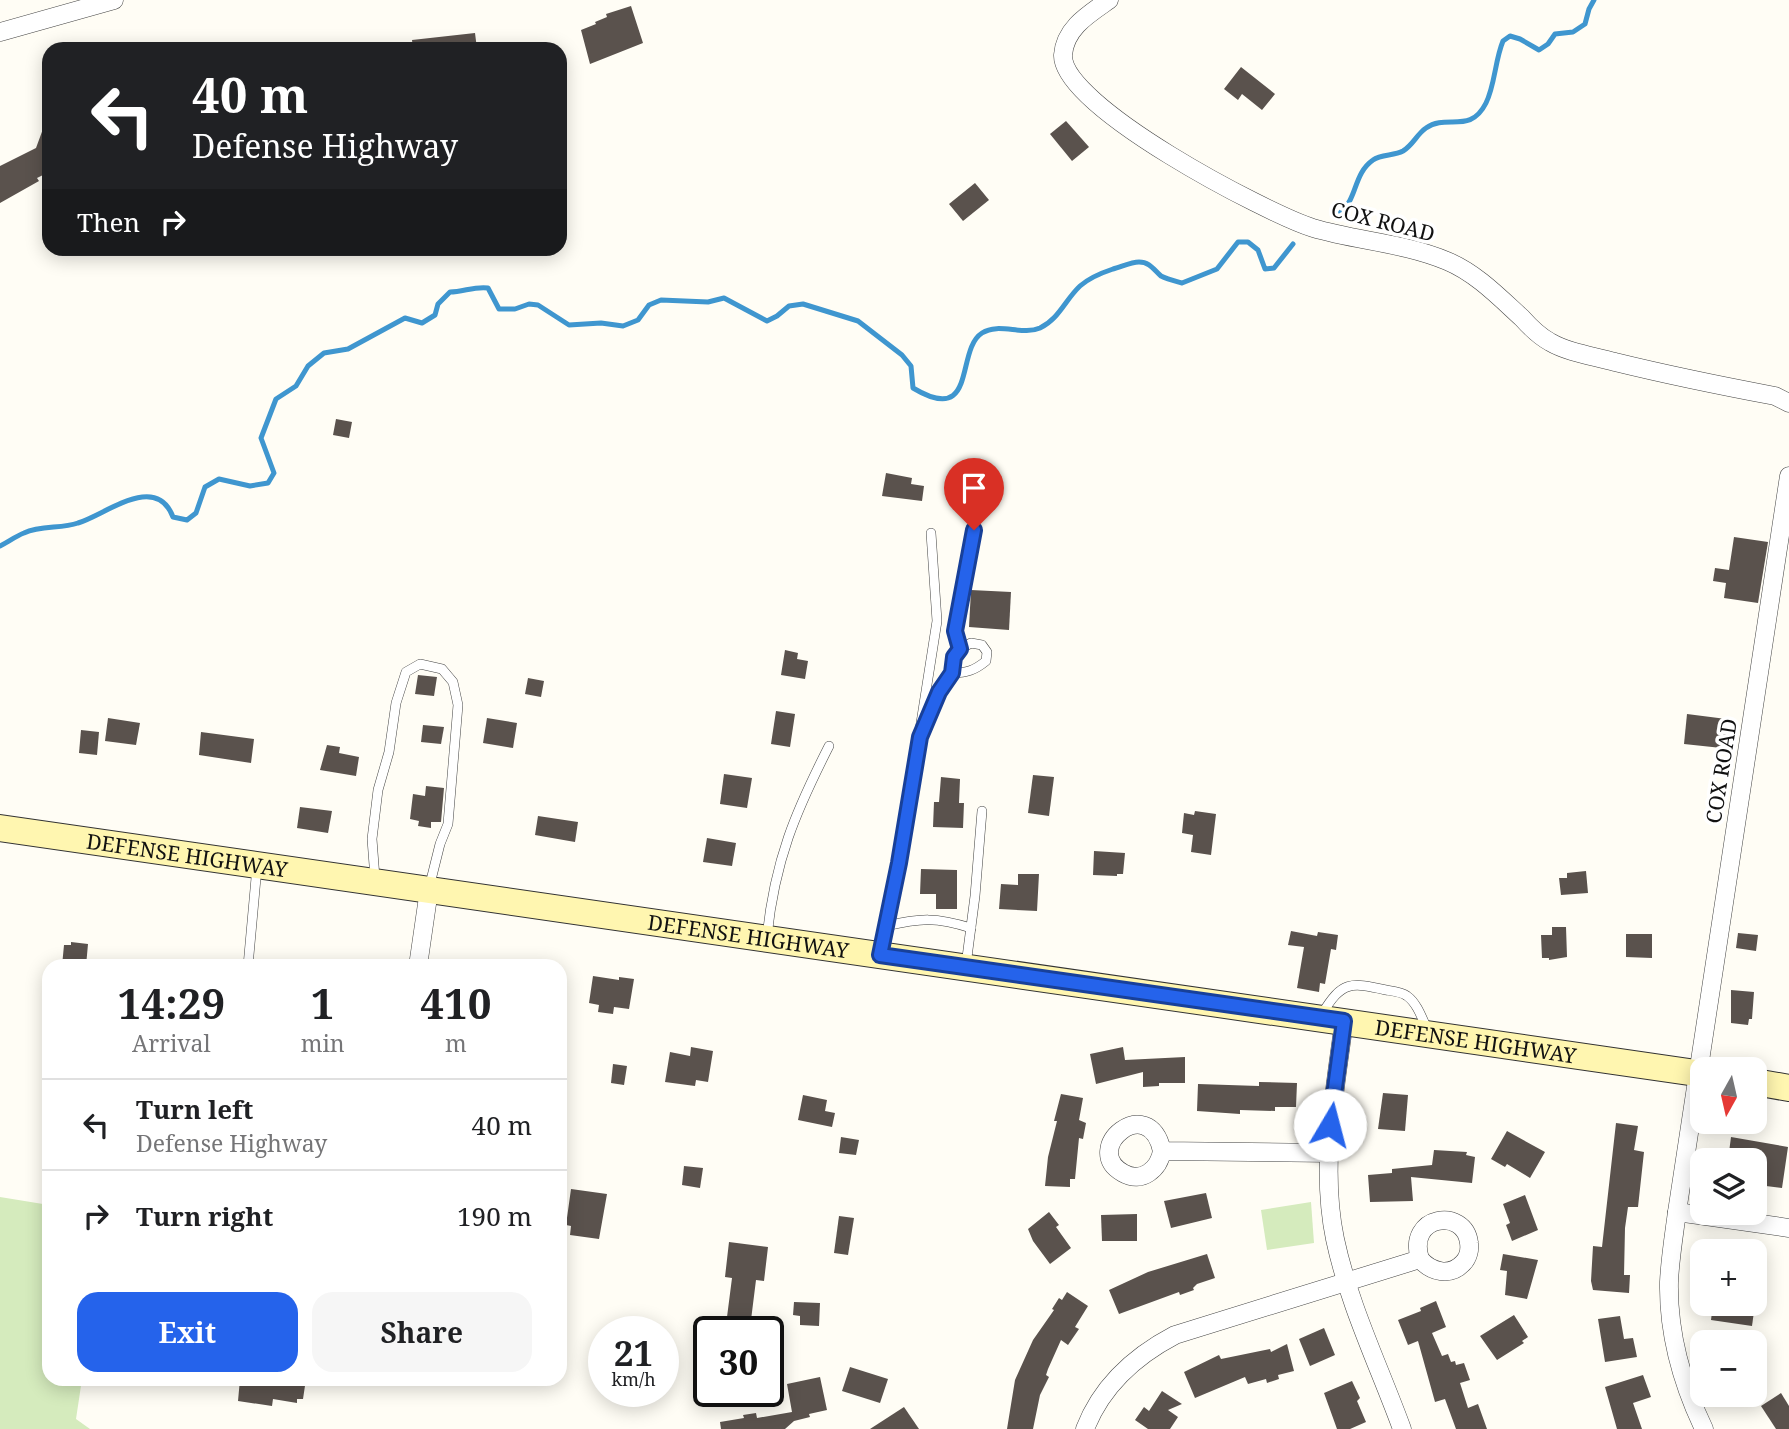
<!DOCTYPE html>
<html lang="en">
<head>
<meta charset="utf-8">
<style>
	:root { --surface:#fff; --page:#f6f6f6; --text:#202124; --muted:#757577; --line:#e0e0e0; --accent:#2563eb }
	body { margin:0; font-family:"Noto Serif",serif; background:var(--page); color:var(--text); height:100vh; display:flex; flex-direction:column; font-size:26px; white-space:nowrap }
	* { box-sizing:border-box; margin:0 }
	p { font-size:23px; color:var(--muted) }
	.icon { flex:none; width:38px; height:38px; fill:none; stroke:currentColor; stroke-width:2; stroke-linecap:round; stroke-linejoin:round }
	.map { position:relative; flex:1; overflow:hidden }
	.drawer { position:absolute; left:42px; top:959px; width:525px; height:427px; display:flex; flex-direction:column; background:var(--surface); border-radius:21px; box-shadow:0 4px 18px #0003 }
	.drawer>* { flex:none }
	.hud { position:absolute; left:42px; top:42px; width:525px; height:214px; border-radius:21px; box-shadow:0 4px 18px #0003; background:#202124; color:#fff; overflow:hidden }
	.needle { width:46px; rotate:188deg }
	.buttons { position:absolute; left:1690px; top:1057px; display:grid; gap:14px }
	.buttons a { display:grid; place-items:center; width:77px; height:77px; border-radius:14px; background:var(--surface); box-shadow:0 4px 18px #0003; font-size:35px }
	.speed { position:absolute; left:588px; top:1316px; display:flex; gap:14px; font-size:35px; font-weight:700; text-align:center }
	.speed>* { display:grid; place-content:center; width:91px; height:91px; border-radius:50%; background:var(--surface); box-shadow:0 4px 18px #0003; line-height:1 }
	.speed small { font-size:18px; font-weight:400 }
	.speed .limit { border:4px solid #111; border-radius:10px; background:#fff; color:#111 }
	.pin { position:absolute; display:grid; place-items:center; width:60px; height:60px; color:#fff; margin:-72px -30px; border-radius:50% 50% 50% 0; rotate:-45deg; box-shadow:0 0 7px #0007 }
	.pin .icon { rotate:45deg }
	.me { position:absolute; width:77px; margin:-38px; rotate:8deg; stroke-linejoin:round; filter:drop-shadow(0 0 5px #0008) }
	.turn { display:flex; align-items:center; gap:24px; height:147px; padding:0 35px; font-size:32px }
	.turn .icon { width:91px; height:91px; stroke-width:2.5 }
	.turn b { display:block; font-size:49px; line-height:60px }
	.then { display:flex; align-items:center; height:66px; padding:0 35px; background:#0003; gap:14px; font-size:26px }
	.eta { display:flex; justify-content:space-evenly; align-items:center; height:119px; text-align:center }
	.eta b { font-size:42px; font-weight:700; line-height:49px }
	.primary-button { display:flex; gap:14px; margin-top:auto; padding:14px 35px }
	.primary-button a { flex:1; height:80px; border-radius:21px; background:var(--accent); color:#fff; font-size:28px; font-weight:700; line-height:80px; text-align:center }
	.primary-button a+a { background:var(--page); color:var(--text) }
	ul { padding:0; list-style:none }
	li { display:flex; align-items:center; gap:21px; height:91px; padding:0 35px; border-top:2px solid var(--line) }
	li div { flex:1 }
	li b { display:block; font-size:26px }
	li em { font-style:normal }
	.map>svg:first-child { display:block }
	.green { fill:#d5ebbd }
	.lines { fill:none; stroke-linecap:round; stroke-linejoin:round }
	.stream { stroke:#3f96cf; stroke-width:5 }
	.building { fill:#5a524d }
	.lane-casing { stroke:#444; stroke-width:10 }
	.street-casing { stroke:#444; stroke-width:19 }
	.secondary-casing { stroke:#333; stroke-width:28 }
	.lane { stroke:#fff; stroke-width:9 }
	.street { stroke:#fff; stroke-width:18 }
	.secondary { stroke:#fff6b0; stroke-width:26 }
	.route-casing { stroke:#184099; stroke-width:18 }
	.route { stroke:#2563eb; stroke-width:12 }
	.labels { text-anchor:middle; dominant-baseline:central; stroke-width:7; stroke-linejoin:round; paint-order:stroke }
	.street-label { font-size:21px; fill:#111; stroke:#fff }
</style>
</head>
<body>
<div class="map">
<svg width="1789" height="1429" viewBox="0 0 1789 1429">
	<rect width="100%" height="100%" fill="#fffdf5"/>
	<!-- green -->
	<g class="green">
		<path d="M0 1197 49 1205V1379H82L76 1419 90 1429H0Z"/>
		<path d="M1311 1202 1314 1243 1267 1250 1261 1210Z"/>
	</g>
	<g class="lines">
		<!-- stream -->
		<g class="stream">
			<path d="M1340 213C1358 198 1353 174 1373 160 1381 154 1394 156 1403 151 1413 145 1417 134 1426 128 1447 113 1470 135 1486 103 1495 85 1495 60 1503 41L1510 36 1520 39 1539 50 1548 44 1555 34 1573 32 1585 24 1589 9 1594 0"/>
			<path d="M0 546C8 542 16 536 24 533 41 525 61 529 78 523 105 515 156 472 173 517L187 520 196 513 205 487 219 479 250 486 268 483 274 473 261 438 276 399 296 386 308 366 324 353 348 349 405 318 422 323 435 315 438 304 450 292C463 292 475 286 488 288L499 309H515L529 304 538 305 569 325 601 323 623 326 638 320 649 305 661 300 708 302 724 298 767 321 777 316 789 306 803 304 858 321 902 355 911 366 913 388C978 427 955 350 982 333 999 322 1022 336 1040 328 1059 319 1065 300 1080 286 1089 278 1101 273 1113 269 1121 267 1131 262 1139 262 1150 262 1154 270 1161 276 1167 279 1175 281 1182 283L1217 269 1238 242H1248L1258 250 1265 269 1274 268 1293 244"/>
		</g>
	</g>
	<!-- building -->
	<g class="building">
		<path d="M631 6 643 43 590 64 581 30 596 24 595 22 607 17 606 14Z"/>
		<path d="M475 33 477 49H413L412 40Z"/>
		<path d="M1241 67 1275 94 1262 110 1242 94 1238 100 1224 89Z"/>
		<path d="M47 118H49V172L37 178 39 181 0 203V166L36 148Z"/>
		<path d="M1066 121 1089 147 1072 161 1050 134Z"/>
		<path d="M975 183 989 200 963 221 949 204Z"/>
		<path d="M336 419 352 422 349 438 333 435Z"/>
		<path d="M886 473 912 478 911 484 924 486 922 501 882 496Z"/>
		<path d="M965 478 980 480 981 483 977 510 961 507Z"/>
		<path d="M1734 537 1768 542 1758 603 1724 598 1726 583 1713 581 1715 568 1729 570Z"/>
		<path d="M971 590 1011 592 1009 630 969 627Z"/>
		<path d="M785 650 798 653 797 659 808 661 805 679 781 675Z"/>
		<path d="M418 675 437 677 434 696 415 694Z"/>
		<path d="M528 678 544 681 541 697 525 694Z"/>
		<path d="M776 711 795 714 790 747 771 744Z"/>
		<path d="M1687 714 1734 720 1731 749 1684 744Z"/>
		<path d="M108 718 140 723 136 745 105 741Z"/>
		<path d="M487 718 517 723 513 748 483 743Z"/>
		<path d="M423 725 444 727 441 744 421 742Z"/>
		<path d="M81 730 99 732 97 755 79 753Z"/>
		<path d="M201 732 254 739 251 763 199 755Z"/>
		<path d="M327 745 340 747 339 753 359 757 356 776 320 770Z"/>
		<path d="M724 774 752 778 747 808 720 804Z"/>
		<path d="M1033 775 1054 777 1049 816 1028 813Z"/>
		<path d="M941 777 960 779 959 803H964L963 828 933 827 934 802H939Z"/>
		<path d="M426 786 444 788 441 822H431V828L418 826 419 821 410 819 413 794 425 796Z"/>
		<path d="M300 807 332 811 328 833 297 828Z"/>
		<path d="M1195 811 1216 814 1211 855 1191 852 1193 835 1182 833 1184 813 1194 815Z"/>
		<path d="M538 816 578 822 575 842 535 835Z"/>
		<path d="M707 838 736 843 732 866 703 862Z"/>
		<path d="M1094 851 1125 853 1123 874H1117V876L1093 875Z"/>
		<path d="M921 869 957 870V909H936V894H920Z"/>
		<path d="M1586 871 1588 893 1561 895 1559 878H1567V873Z"/>
		<path d="M1018 874H1039L1037 911 999 909 1001 884 1018 885Z"/>
		<path d="M1552 927H1566L1567 957 1549 960V958H1542L1541 935H1552Z"/>
		<path d="M1291 931 1317 936 1318 932 1338 935 1336 950 1331 949 1325 984 1320 983 1319 992 1297 988 1304 947 1288 945Z"/>
		<path d="M1738 933 1758 935 1756 951 1736 948Z"/>
		<path d="M1626 934H1652V958L1626 957Z"/>
		<path d="M71 942 88 944 86 966H62L64 945H71Z"/>
		<path d="M593 976 619 980V977L634 979 629 1009 614 1007 613 1014 598 1012 599 1005 589 1003Z"/>
		<path d="M1731 990 1754 992 1752 1019H1749L1748 1025 1731 1023Z"/>
		<path d="M691 1047 713 1051 708 1082 696 1080 695 1086 665 1082 670 1052 690 1056Z"/>
		<path d="M1123 1047 1125 1060 1185 1057V1083H1159V1086L1143 1087V1072L1096 1084 1090 1054Z"/>
		<path d="M613 1064 627 1066 624 1085 611 1083Z"/>
		<path d="M1259 1082 1297 1083 1296 1107H1275V1111L1240 1110V1114L1197 1111 1198 1084 1259 1086Z"/>
		<path d="M1383 1093 1408 1095 1405 1131 1378 1129Z"/>
		<path d="M1061 1094 1083 1098 1079 1120 1086 1123 1083 1139 1079 1138 1075 1179H1070V1187L1045 1186 1048 1157 1057 1121H1054Z"/>
		<path d="M803 1095 827 1100 825 1111 835 1113 832 1127 798 1120Z"/>
		<path d="M1616 1123 1638 1126 1634 1150 1644 1152 1638 1207H1628L1625 1228 1624 1275H1630L1629 1293 1593 1290 1591 1281 1593 1246 1602 1247Z"/>
		<path d="M1507 1131 1545 1152 1530 1178 1507 1164 1505 1167 1491 1159Z"/>
		<path d="M841 1137 859 1140 856 1155 839 1153Z"/>
		<path d="M1731 1137 1788 1147 1782 1188 1758 1185 1761 1165 1755 1164V1160H1728Z"/>
		<path d="M1434 1150 1467 1152 1466 1155 1475 1157 1472 1183 1411 1177 1413 1201 1370 1202 1368 1175 1392 1173V1169L1432 1165Z"/>
		<path d="M684 1166 703 1168 700 1188 682 1185Z"/>
		<path d="M571 1189 607 1194 599 1239 570 1235 571 1226 566 1225Z"/>
		<path d="M1206 1193 1212 1218 1171 1228 1164 1201Z"/>
		<path d="M1525 1195 1538 1230 1512 1241 1506 1225 1510 1223 1503 1204Z"/>
		<path d="M1049 1212 1059 1225 1056 1227 1071 1248 1050 1264 1033 1241 1028 1229Z"/>
		<path d="M1137 1214V1241H1102L1101 1215Z"/>
		<path d="M839 1216 854 1218 848 1255 834 1253Z"/>
		<path d="M729 1242 768 1247 764 1281 756 1280 751 1320 727 1317 732 1278 725 1277Z"/>
		<path d="M1207 1254 1215 1278 1197 1284 1193 1288 1194 1290 1180 1295 1179 1292 1119 1314 1109 1290 1148 1272Z"/>
		<path d="M1503 1254 1538 1260 1527 1299 1505 1295 1507 1271 1500 1270Z"/>
		<path d="M1067 1292 1088 1306 1075 1327 1079 1329 1068 1345 1061 1340 1048 1369 1046 1375 1049 1377 1040 1395 1033 1429H1007L1015 1380 1033 1340 1054 1310 1052 1309 1059 1298 1062 1300Z"/>
		<path d="M1436 1301 1446 1327 1432 1333 1442 1356 1448 1354 1451 1362 1455 1361 1456 1365 1464 1363 1470 1380 1460 1383 1468 1408 1478 1404 1487 1429H1456L1445 1399 1435 1402 1418 1341 1408 1345 1398 1320 1421 1311 1420 1308Z"/>
		<path d="M794 1302 820 1303 819 1326 800 1325V1316L793 1315Z"/>
		<path d="M1713 1304H1755L1752 1326 1711 1320Z"/>
		<path d="M1514 1315 1528 1337 1522 1341 1524 1343 1497 1360 1480 1336Z"/>
		<path d="M1620 1316 1624 1339 1633 1338 1637 1357 1605 1362 1598 1319Z"/>
		<path d="M1324 1328 1335 1355 1310 1366 1299 1339Z"/>
		<path d="M1287 1344 1294 1371 1278 1375 1279 1379 1267 1383 1266 1379 1248 1384 1245 1377 1195 1398 1184 1372 1219 1355 1221 1359 1270 1349 1271 1352Z"/>
		<path d="M850 1367 888 1379 880 1403 842 1391Z"/>
		<path d="M1643 1375 1651 1397 1633 1403 1642 1429H1617L1605 1387Z"/>
		<path d="M820 1377 827 1410 809 1414 810 1417 794 1421 785 1429H721L720 1422 744 1418 743 1415 756 1413 757 1418 792 1412 787 1384Z"/>
		<path d="M240 1379H306L303 1399H297V1403L273 1399 272 1406 238 1401Z"/>
		<path d="M1352 1381 1360 1398 1357 1401 1366 1422 1350 1429H1337L1324 1393Z"/>
		<path d="M1162 1391 1182 1404 1168 1410 1178 1417 1170 1429H1148L1135 1420 1144 1407 1149 1411Z"/>
		<path d="M1781 1393 1789 1406V1429H1776L1761 1406Z"/>
		<path d="M904 1407 919 1429H870Z"/>
	</g>
	<g class="lines">
		<!-- lane casing -->
		<g class="lane-casing">
			<g id="lane">
				<path d="M960 649 955 631 974 530"/>
				<path d="M924 726 939 692 952 673 954 657 960 649 971 643 982 645 987 652 986 661C975 670 967 673 952 673"/>
				<path d="M375 878 372 839 378 790 389 752 396 703 406 672 420 664 442 669 453 682 458 705 448 824 440 844 429 888"/>
				<path d="M886 926C921 918 936 917 971 928"/>
				<path d="M767 936C775 860 795 813 829 746"/>
				<path d="M880 953 899 863 937 621 931 533"/>
				<path d="M966 965 975 896 982 811"/>
				<path d="M248 966 257 867"/>
				<path d="M1322 1014C1342 981 1350 982 1386 990 1392 991 1402 992 1407 996 1417 1003 1422 1018 1427 1029"/>
			</g>
		</g>
		<!-- street casing -->
		<g class="street-casing">
			<g id="street">
				<path d="M1109 0C1089 14 1065 28 1063 55 1061 106 1266 213 1313 228 1357 241 1404 243 1447 261 1476 273 1499 297 1522 318 1530 327 1539 336 1550 342 1569 353 1594 356 1615 362 1668 375 1722 386 1775 396L1789 403"/>
				<path d="M0 32 114 0"/>
				<path d="M418 966 429 890"/>
				<path d="M1344 1021C1335 1092 1320 1167 1335 1239 1349 1305 1379 1366 1402 1429"/>
				<path d="M1162 1151C1159 1169 1142 1184 1123 1173 1080 1149 1149 1091 1162 1151L1329 1153"/>
				<path d="M1677 1212 1789 1228"/>
				<path d="M1085 1429C1102 1385 1135 1356 1175 1335L1420 1259C1431 1272 1450 1277 1463 1263 1468 1258 1470 1250 1469 1243 1465 1207 1406 1215 1420 1259"/>
				<path d="M1704 1429C1682 1383 1668 1334 1669 1282 1670 1259 1674 1235 1677 1212L1789 476"/>
			</g>
		</g>
		<!-- secondary casing -->
		<g class="secondary-casing">
			<g id="secondary">
				<path id="s1" d="M0 828 1703 1074"/>
				<path d="M1755 1082 1789 1088"/>
			</g>
		</g>
		<!-- lane -->
		<use href="#lane" class="lane"/>
		<!-- street -->
		<use href="#street" class="street"/>
		<!-- secondary -->
		<use href="#secondary" class="secondary"/>
	</g>
	<g class="lines">
		<!-- route casing -->
		<g class="route-casing">
			<path id="route" d="M974 530 955 631 960 649 954 657 952 673 939 692 920 737 899 863 880 955 1344 1021 1330 1125"/>
		</g>
		<!-- route -->
		<use href="#route" class="route"/>
	</g>
	<g class="labels">
		<!-- street labels -->
		<g class="street-label">
			<text transform="translate(1383 221) rotate(14)">COX ROAD</text>
			<text transform="translate(1721 771) rotate(-81)">COX ROAD</text>
			<text stroke="none"><textPath href="#s1" startOffset="189">DEFENSE HIGHWAY</textPath></text>
			<text stroke="none"><textPath href="#s1" startOffset="756">DEFENSE HIGHWAY</textPath></text>
			<text stroke="none"><textPath href="#s1" startOffset="1491">DEFENSE HIGHWAY</textPath></text>
		</g>
	</g>
</svg>
<div class="buttons">
<a><svg class="needle" viewBox="-14 -14 28 28"><path d="M0-13l5 13h-10z" fill="#e53935"/><path d="M0 13l5-13h-10z" fill="#757577"/></svg></a>
<a><svg class="icon" aria-label="layers" viewBox="0 0 24 24"><path d="M12 4l9 5-9 5-9-5zM3 14l9 5 9-5"/></svg></a>
<a>+</a>
<a>−</a>
</div>
<div class="speed"><div>21<small>km/h</small></div><div class="limit">30</div></div>
<div class="pin" style="left:974px;top:530px;background:#d93025"><svg class="icon" aria-label="arrive" viewBox="0 0 24 24"><path d="M6 21V4h12l-3 4 3 4H6"/></svg></div>
<svg class="me" style="left:1330px;top:1125px" viewBox="-20 -20 40 40"><circle r="19" fill="#fff"/><path d="M0-13L10 11 0 6-10 11z" fill="#2563eb"/></svg>
<div class="hud">
<div class="turn"><svg class="icon" aria-label="left" viewBox="0 0 24 24"><path d="M17 20v-9H6M10 6l-5 5 5 5"/></svg><div><b>40 m</b>Defense Highway</div></div>
<div class="then">Then<svg class="icon" aria-label="right" viewBox="0 0 24 24"><path d="M7 20v-9h11M14 6l5 5-5 5"/></svg></div>
</div>
<section class="drawer">
<div class="eta">
<div><b>14:29</b><p>Arrival</p></div>
<div><b>1</b><p>min</p></div>
<div><b>410</b><p>m</p></div>
</div>
<ul>
<li><svg class="icon" aria-label="left" viewBox="0 0 24 24"><path d="M17 20v-9H6M10 6l-5 5 5 5"/></svg><div><b>Turn left</b><p>Defense Highway</p></div><em>40 m</em></li>
<li><svg class="icon" aria-label="right" viewBox="0 0 24 24"><path d="M7 20v-9h11M14 6l5 5-5 5"/></svg><div><b>Turn right</b></div><em>190 m</em></li>
</ul>
<div class="primary-button"><a>Exit</a><a>Share</a></div>
</section>
</div>
</body>
</html>
